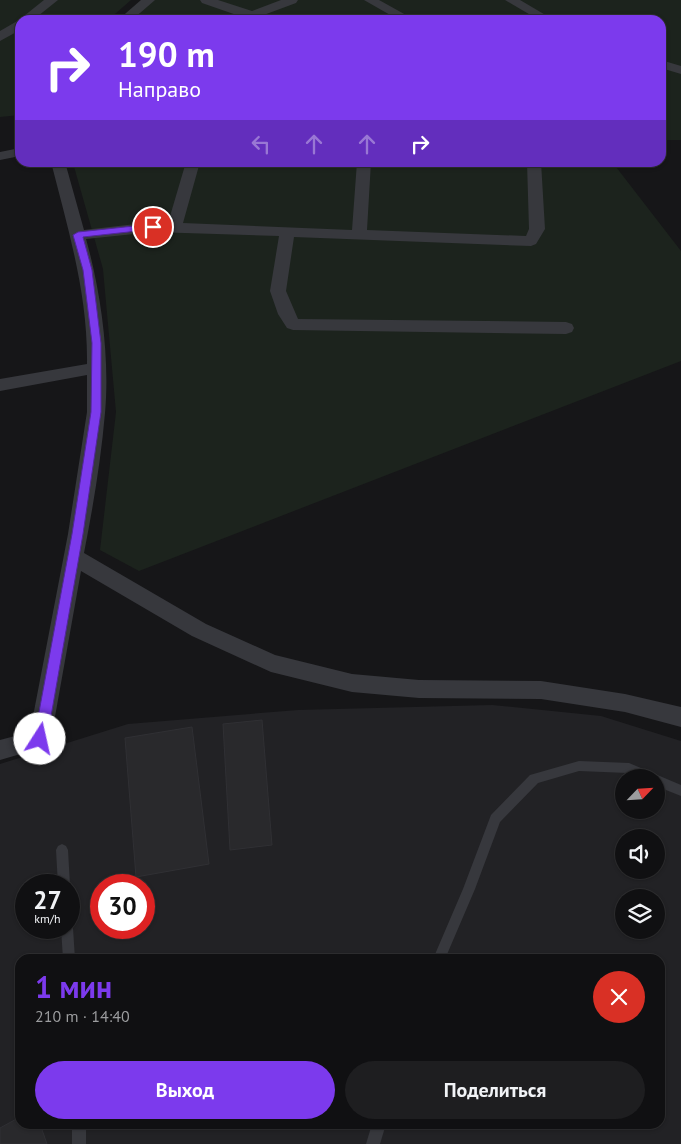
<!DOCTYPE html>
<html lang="ru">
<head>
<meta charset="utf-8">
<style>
	:root { --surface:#101012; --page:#1e1e20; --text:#f1f3f6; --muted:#9c9d9f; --line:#303032; --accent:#7c3aed }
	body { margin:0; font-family:"PT Sans",sans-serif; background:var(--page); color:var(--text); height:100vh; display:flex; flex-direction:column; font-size:19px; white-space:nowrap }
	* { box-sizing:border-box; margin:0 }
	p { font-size:16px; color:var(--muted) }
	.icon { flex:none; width:28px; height:28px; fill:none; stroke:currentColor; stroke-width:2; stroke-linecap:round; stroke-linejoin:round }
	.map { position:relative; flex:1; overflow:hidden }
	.details { position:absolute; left:15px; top:954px; width:650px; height:175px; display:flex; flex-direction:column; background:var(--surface); border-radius:15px; box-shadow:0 1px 4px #0004,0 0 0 1px var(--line) }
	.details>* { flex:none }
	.hud { position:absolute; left:15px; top:15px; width:651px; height:152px; border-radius:15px; box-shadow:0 1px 4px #0004,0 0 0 1px var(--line); background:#7c3aed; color:#fff; overflow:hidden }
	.needle { width:32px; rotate:65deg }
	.fabs { position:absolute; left:615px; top:769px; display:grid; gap:10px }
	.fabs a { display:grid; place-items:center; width:50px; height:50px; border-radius:50%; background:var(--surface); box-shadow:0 1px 4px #0004,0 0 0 1px var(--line); font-size:25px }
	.speed { position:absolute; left:15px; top:874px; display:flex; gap:10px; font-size:25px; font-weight:700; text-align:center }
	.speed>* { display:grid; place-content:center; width:65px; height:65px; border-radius:50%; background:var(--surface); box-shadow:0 1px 4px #0004,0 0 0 1px var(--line); line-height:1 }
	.speed small { font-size:12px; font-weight:400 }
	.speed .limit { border:8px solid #d22; background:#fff; color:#111 }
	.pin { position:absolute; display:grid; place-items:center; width:42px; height:42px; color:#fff; margin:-21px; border:2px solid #fff; border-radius:50%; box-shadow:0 1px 5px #0007 }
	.me { position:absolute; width:55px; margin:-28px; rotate:10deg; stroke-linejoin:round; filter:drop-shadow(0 0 4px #0008) }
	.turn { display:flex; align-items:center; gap:18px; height:105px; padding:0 20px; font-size:22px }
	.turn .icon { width:65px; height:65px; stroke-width:2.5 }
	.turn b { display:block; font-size:35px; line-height:42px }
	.lanes { display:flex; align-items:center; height:48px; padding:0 20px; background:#0003; justify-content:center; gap:25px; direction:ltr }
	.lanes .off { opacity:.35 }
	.round { display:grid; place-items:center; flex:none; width:52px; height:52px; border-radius:26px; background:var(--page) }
	.headline { display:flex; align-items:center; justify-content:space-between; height:85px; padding:0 20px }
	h1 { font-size:30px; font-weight:700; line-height:38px; color:var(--accent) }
	.action { display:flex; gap:10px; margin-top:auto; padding:10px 20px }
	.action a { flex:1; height:58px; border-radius:30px; background:var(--accent); color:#fff; font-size:20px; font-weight:700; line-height:58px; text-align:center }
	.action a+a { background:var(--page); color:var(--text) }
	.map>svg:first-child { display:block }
	.built { fill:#222225; fill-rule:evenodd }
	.green { fill:#1c231d }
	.building { fill:#29292c; stroke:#303034 }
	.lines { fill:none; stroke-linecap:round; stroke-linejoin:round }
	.lane { fill:#37383d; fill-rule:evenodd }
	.street { fill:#37383d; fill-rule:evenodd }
	.route { fill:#7c3aed; stroke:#51269a }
</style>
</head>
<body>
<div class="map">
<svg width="681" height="1144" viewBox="0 0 681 1144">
	<rect width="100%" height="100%" fill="#161618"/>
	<!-- built -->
	<path class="built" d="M492 705 601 716 681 741V1144H0V764L128 724 298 710ZM624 778H656V810H624ZM624 838H656V870H624ZM26 885H69V928H26ZM101 885H144V928H101ZM624 898H656V930H624ZM20 959H660V1124H20Z"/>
	<!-- green -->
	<g class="green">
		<path d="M0 0H131L108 20H20V115L0 117Z"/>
		<path d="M151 0H681V140H661V20H134Z"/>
		<path d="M73 163H613L681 251V361L139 571 100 550 116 412 103 269Z"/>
	</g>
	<!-- building -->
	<g class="building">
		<path d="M262 720 272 845 230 850 223 724Z"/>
		<path d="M192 727 209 864 136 877 125 738Z"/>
		<path d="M20 1117V1124H40L47 1144H0V1128Z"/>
	</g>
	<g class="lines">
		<!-- lane -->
		<g class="lane">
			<path d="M579 761 629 763 681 785V796L656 786V778H638L628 773 579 771 538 783 500 822 475 889 445 959H433L463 889 491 815 530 775Z"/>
			<path d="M62 844 66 846 68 850 70 885 69 888V885H58L56 850 58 846Z"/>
			<path d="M69 923 71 924 73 928 75 959H63L61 928H69Z"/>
			<rect x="72" y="1124" width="14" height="20"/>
			<path d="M372 1124H386L380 1144H366Z"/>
		</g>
		<!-- street -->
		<g class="street">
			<path d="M44 0H58L33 20H20V30L0 41V31L19 20Z"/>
			<path d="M141 0H155L132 20H118Z"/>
			<path d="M200 0H218L252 11 281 0H298L296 3 261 16 265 20H251L202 3Z"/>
			<path d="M364 0H379L415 20H399Z"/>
			<path d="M505 0H520L554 20H539Z"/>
			<path d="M661 60 681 66V74L661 68Z"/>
			<path d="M20 148V156L0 160V152Z"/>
			<path d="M51 162H65L84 230 153 222 168 223 186 162H200L183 223 352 230 357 162H371L367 230 526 236 529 229 527 162H541L545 229 536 244 531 246 294 237 286 291 298 319 566 322 572 324 574 328 572 332 566 334 293 330 287 328 278 314 270 291 279 236 153 232 86 239C101 292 110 358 105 413 101 460 93 507 84 553L206 624 275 655 352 674 419 680 541 681 625 694 681 707V727L625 712 541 699 419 698 352 692 271 672 192 636 81 571 51 739 48 746 0 760V740L30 732 68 534 87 412V375L0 391V379L87 364C88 294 68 229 51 162Z"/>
		</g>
	</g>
	<!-- route -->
	<path class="route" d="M153 224 157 227 156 229 83 237 92 270 101 343V412L83 534 47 739 45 743 40 745 36 743 34 739 72 534 91 412 92 343 83 270 73 235 78 232Z"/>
</svg>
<div class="fabs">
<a><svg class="needle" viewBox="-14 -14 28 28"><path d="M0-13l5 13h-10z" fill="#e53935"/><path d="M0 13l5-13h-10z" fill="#9c9d9f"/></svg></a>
<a><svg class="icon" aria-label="sound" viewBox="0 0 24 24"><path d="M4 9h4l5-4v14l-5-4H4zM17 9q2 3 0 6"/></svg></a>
<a><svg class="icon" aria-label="layers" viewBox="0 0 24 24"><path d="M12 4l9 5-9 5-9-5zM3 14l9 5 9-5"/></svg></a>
</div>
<div class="speed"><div>27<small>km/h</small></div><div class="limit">30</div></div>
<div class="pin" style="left:153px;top:227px;background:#d93025"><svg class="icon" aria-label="arrive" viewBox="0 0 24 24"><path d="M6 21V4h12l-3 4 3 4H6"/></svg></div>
<svg class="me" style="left:40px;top:739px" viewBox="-20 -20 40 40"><circle r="19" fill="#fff"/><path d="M0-13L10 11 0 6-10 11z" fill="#7c3aed"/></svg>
<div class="hud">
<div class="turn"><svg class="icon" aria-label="right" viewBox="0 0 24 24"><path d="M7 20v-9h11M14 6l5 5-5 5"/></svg><div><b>190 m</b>Направо</div></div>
<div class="lanes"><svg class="icon off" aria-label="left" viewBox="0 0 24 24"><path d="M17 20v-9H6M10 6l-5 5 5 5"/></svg><svg class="icon off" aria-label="ahead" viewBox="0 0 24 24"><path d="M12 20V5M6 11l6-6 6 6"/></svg><svg class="icon off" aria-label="ahead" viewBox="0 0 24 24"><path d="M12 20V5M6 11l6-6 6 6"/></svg><svg class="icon" aria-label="right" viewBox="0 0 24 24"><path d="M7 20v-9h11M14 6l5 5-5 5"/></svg></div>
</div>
<section class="details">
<div class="headline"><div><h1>1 мин</h1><p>210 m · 14:40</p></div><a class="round" style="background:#d93025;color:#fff"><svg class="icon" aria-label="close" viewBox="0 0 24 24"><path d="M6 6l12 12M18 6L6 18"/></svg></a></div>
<div class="action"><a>Выход</a><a>Поделиться</a></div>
</section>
</div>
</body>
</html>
